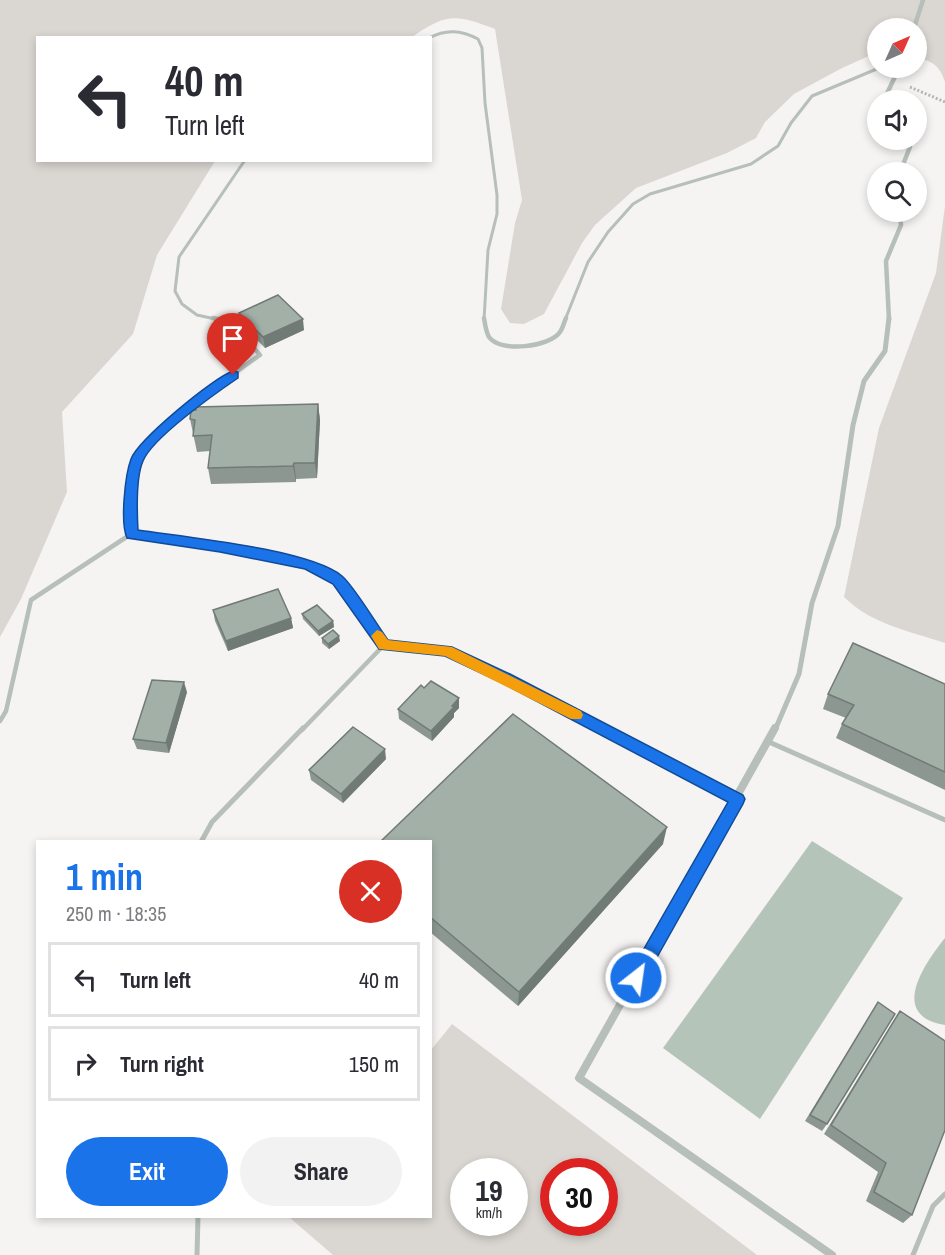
<!DOCTYPE html>
<html lang="en">
<head>
<meta charset="utf-8">
<style>
	:root { --surface:#fff; --page:#f2f2f3; --text:#2b2b33; --muted:#7c7c81; --line:#e1e1e2; --accent:#1a73e8 }
	body { margin:0; font-family:"Archivo Narrow",sans-serif; background:var(--page); color:var(--text); height:100vh; display:flex; flex-direction:column; font-size:22px; white-space:nowrap }
	* { box-sizing:border-box; margin:0 }
	p { font-size:20px; color:var(--muted) }
	.icon { flex:none; width:33px; height:33px; fill:none; stroke:currentColor; stroke-width:2; stroke-linecap:round; stroke-linejoin:round }
	.map { position:relative; flex:1; overflow:hidden }
	.sheet { position:absolute; left:36px; top:840px; width:396px; height:378px; display:flex; flex-direction:column; background:var(--surface); border-radius:0px; box-shadow:0 3px 9px #0003 }
	.sheet>* { flex:none }
	.guide { position:absolute; left:36px; top:36px; width:396px; height:126px; border-radius:0px; box-shadow:0 3px 9px #0003; background:#fff; color:var(--text); overflow:hidden }
	.needle { width:39px; rotate:45deg }
	.fabs { position:absolute; left:867px; top:18px; display:grid; gap:12px }
	.fabs a { display:grid; place-items:center; width:60px; height:60px; border-radius:50%; background:var(--surface); box-shadow:0 3px 9px #0003; font-size:30px }
	.speed { position:absolute; left:450px; top:1158px; display:flex; gap:12px; font-size:30px; font-weight:700; text-align:center }
	.speed>* { display:grid; place-content:center; width:78px; height:78px; border-radius:50%; background:var(--surface); box-shadow:0 3px 9px #0003; line-height:1 }
	.speed small { font-size:15px; font-weight:400 }
	.speed .limit { border:9px solid #d22; background:#fff; color:#111 }
	.pin { position:absolute; display:grid; place-items:center; width:51px; height:51px; color:#fff; margin:-62px -26px; border-radius:50% 50% 50% 0; rotate:-45deg; box-shadow:0 0 6px #0007 }
	.pin .icon { rotate:45deg }
	.me { position:absolute; width:66px; margin:-33px; rotate:30deg; stroke-linejoin:round; filter:drop-shadow(0 0 4px #0008) }
	.turn { display:flex; align-items:center; gap:21px; height:126px; padding:0 30px; font-size:27px }
	.turn .icon { width:78px; height:78px; stroke-width:2.5 }
	.turn b { display:block; font-size:42px; line-height:51px }
	.round { display:grid; place-items:center; flex:none; width:63px; height:63px; border-radius:32px; background:var(--page) }
	.summary { display:flex; align-items:center; justify-content:space-between; height:102px; padding:0 30px }
	h1 { font-size:36px; font-weight:800; line-height:45px; color:var(--accent) }
	.primary-button { display:flex; gap:12px; margin-top:auto; padding:12px 30px }
	.primary-button a { flex:1; height:69px; border-radius:36px; background:var(--accent); color:#fff; font-size:24px; font-weight:800; line-height:69px; text-align:center }
	.primary-button a+a { background:var(--page); color:var(--text) }
	ul { padding:0; list-style:none }
	li { display:flex; align-items:center; gap:18px; height:75px; margin:0 12px 9px; padding:0 18px; border:3px solid var(--line); border-radius:0px }
	li div { flex:1 }
	li b { display:block; font-size:22px }
	li em { font-style:normal }
	.map>svg:first-child { display:block }
	.green { fill:#dad7d2; fill-rule:evenodd }
	.water { fill:#b5c4b9 }
	.lines { fill:none; stroke-linecap:round; stroke-linejoin:round }
	.path { stroke:#b1b8b4; stroke-width:3; stroke-dasharray:2 2; stroke-linecap:butt }
	.service-far2 { stroke:#b6bfba; stroke-width:3 }
	.service-far1 { stroke:#b6bfba; stroke-width:4.5 }
	.service { stroke:#b6bfba; stroke-width:5 }
	.minor-far2 { stroke:#b6bfba; stroke-width:4.5 }
	.minor-far1 { stroke:#b6bfba; stroke-width:5 }
	.minor { stroke:#b6bfba; stroke-width:8 }
	.wall { fill:#8b9790 }
	.shaded-wall { fill:#717b76 }
	.building { fill:#a2b0a8; stroke:#717b76; stroke-width:1.5 }
	.route { fill:#1a73e8; stroke:#114b97; stroke-width:1.5 }
	.slow { fill:#f59e0b }
</style>
</head>
<body>
<div class="map">
<svg width="945" height="1255" viewBox="0 0 945 1255">
	<rect width="100%" height="100%" fill="#f6f3f3"/>
	<!-- green -->
	<g class="green">
		<path d="M0 0H945V82C940 66 933 61 917 58L916 28H878L877 54 871 55 842 68 794 94 765 122 756 138 727 153 636 188 595 225 582 243 544 314 524 324 510 323 501 309 515 223 522 200 495 29C455 14 446 13 411 38H38V160L215 161 157 255 133 334 62 412 67 492 21 599 0 637Z"/>
		<path d="M945 206V643C909 631 871 624 844 597L879 428 936 273Z"/>
		<path d="M452 1024 757 1255H333L289 1217 430 1216 431 1050ZM464 1172H514V1222H464ZM554 1172H604V1222H554Z"/>
	</g>
	<!-- water -->
	<g class="water">
		<path d="M812 841 903 898 760 1119 663 1048Z"/>
		<path d="M945 938V1025C888 1016 924 964 945 938Z"/>
	</g>
	<g class="lines">
		<!-- path -->
		<path class="path" d="M910 87 945 102"/>
		<!-- service-far2 -->
		<g class="service-far2">
			<path d="M429 38C446 29 461 30 478 39L482 48 485 103 497 195V214L488 250 484 320"/>
			<path d="M220 320 197 315 182 304 175 291 179 257 245 160"/>
			<path d="M565 320 588 262 608 232 633 204 650 194 751 164 778 146 791 123 812 96 879 68"/>
		</g>
		<!-- service-far1 -->
		<g class="service-far1">
			<path d="M484 318C485 324 486 332 489 337 500 353 550 347 560 332 563 328 564 322 566 318"/>
			<path d="M131 534C178 540 306 551 339 581 358 598 370 624 384 645L447 651 505 678 604 730"/>
			<path d="M0 721 6 711 31 600 131 534V502L137 459 160 433 201 397 260 355 231 322 213 318"/>
			<path d="M302 730 384 645"/>
		</g>
		<!-- service -->
		<g class="service">
			<path d="M601 728 737 799"/>
			<path d="M769 742 945 820"/>
			<path d="M201 842 212 822 303 728"/>
			<path d="M197 1255 198 1216"/>
			<path d="M913 1255 933 1206 945 1194"/>
		</g>
		<!-- minor-far2 -->
		<g class="minor-far2">
			<path d="M914 28 923 0"/>
			<path d="M884 100 899 68"/>
			<path d="M900 172 910 147 907 140"/>
			<path d="M889 320 886 261 901 225 900 212"/>
		</g>
		<!-- minor-far1 -->
		<path class="minor-far1" d="M775 730 799 674 812 603 838 526 853 425 864 381 885 351 889 318"/>
		<!-- minor -->
		<path class="minor" d="M775 728 579 1078 832 1255"/>
	</g>
	<!-- wall -->
	<g class="wall">
		<path d="M239 313 304 330 265 348 241 324Z"/>
		<path d="M318 404 320 420 317 478 296 479V482L211 484 208 468 210 451 197 452 190 419Z"/>
		<path d="M213 610 291 618 293 628 228 651 215 621Z"/>
		<path d="M302 614 333 621 334 627 319 636 303 619Z"/>
		<path d="M322 638 340 641 329 649 322 643Z"/>
		<path d="M945 684V790L836 738 842 724 846 718 823 709 828 694Z"/>
		<path d="M187 692 169 753 137 749 133 739Z"/>
		<path d="M459 698V708L454 713V717L432 741 399 719 398 709Z"/>
		<path d="M386 759 343 803 311 780 309 770Z"/>
		<path d="M430 842 663 844 518 1006 430 932Z"/>
		<path d="M873 1010 827 1124 822 1131 805 1121Z"/>
		<path d="M900 1011 912 1215 903 1223 866 1201 878 1172 824 1134 892 1023Z"/>
	</g>
	<!-- shaded-wall -->
	<g class="shaded-wall">
		<path d="M303 319 304 330 265 348 263 337Z"/>
		<path d="M318 404 320 420 317 478 315 463Z"/>
		<path d="M294 463 296 479V482L293 466Z"/>
		<path d="M291 618 293 628 228 651 226 641Z"/>
		<path d="M333 621 334 627 319 636 318 631Z"/>
		<path d="M339 636 340 641 329 649 328 644Z"/>
		<path d="M184 682 187 692 169 753 166 743Z"/>
		<path d="M459 698V708L454 713V717L432 741 431 731Z"/>
		<path d="M385 749 386 759 343 803 341 794Z"/>
		<path d="M667 827 663 844 518 1006 519 992Z"/>
	</g>
	<!-- building -->
	<g class="building">
		<path d="M278 295 303 319 263 337 239 313Z"/>
		<path d="M318 404 315 463H294L293 466 208 468 212 435 193 436 195 420 190 419 191 410H196V407Z"/>
		<path d="M278 589 291 618 226 641 213 610Z"/>
		<path d="M317 605 333 621 318 631 302 614Z"/>
		<path d="M333 630 339 636 328 644 322 638Z"/>
		<path d="M853 643 945 684V772L842 724 854 705 828 694Z"/>
		<path d="M152 680 184 682 166 743 133 739Z"/>
		<path d="M431 681 459 698 452 706 454 707 431 731 398 709 421 685 424 688Z"/>
		<path d="M513 714 667 827 519 992 430 917V842H380Z"/>
		<path d="M353 727 385 749 341 794 309 770Z"/>
		<path d="M878 1002 895 1014 827 1124 810 1115Z"/>
		<path d="M900 1011 945 1041V1130L912 1215 874 1192 886 1163 831 1125Z"/>
	</g>
	<!-- route -->
	<path class="route" d="M233 371 238 372V378C216 393 152 438 143 461 136 477 137 512 138 530 184 537 309 549 342 576 354 586 377 625 388 640L452 647 510 674 743 795 745 799 743 804 642 984 636 986 630 984 628 978 630 973 728 802 500 682 445 656 379 649 333 584 305 569 220 552 127 538C120 523 125 475 131 459 138 440 214 377 233 371Z"/>
	<!-- slow -->
	<path class="slow" d="M377 630 382 632 388 640 452 647 581 711 583 715 581 719H571L445 656 379 649 371 636Z"/>
</svg>
<div class="fabs">
<a><svg class="needle" viewBox="-14 -14 28 28"><path d="M0-13l5 13h-10z" fill="#e53935"/><path d="M0 13l5-13h-10z" fill="#7c7c81"/></svg></a>
<a><svg class="icon" aria-label="sound" viewBox="0 0 24 24"><path d="M4 9h4l5-4v14l-5-4H4zM17 9q2 3 0 6"/></svg></a>
<a><svg class="icon" aria-label="search" viewBox="0 0 24 24"><circle cx="10" cy="10" r="6"/><path d="M15 15l6 6"/></svg></a>
</div>
<div class="speed"><div>19<small>km/h</small></div><div class="limit">30</div></div>
<div class="pin" style="left:233px;top:375px;background:#d93025"><svg class="icon" aria-label="arrive" viewBox="0 0 24 24"><path d="M6 21V4h12l-3 4 3 4H6"/></svg></div>
<svg class="me" style="left:636px;top:978px" viewBox="-20 -20 40 40"><circle r="17" fill="#1a73e8" stroke="#fff" stroke-width="3"/><path d="M0-11L8 9 0 5-8 9z" fill="#fff"/></svg>
<div class="guide">
<div class="turn"><svg class="icon" aria-label="left" viewBox="0 0 24 24"><path d="M17 20v-9H6M10 6l-5 5 5 5"/></svg><div><b>40 m</b>Turn left</div></div>
</div>
<section class="sheet">
<div class="summary"><div><h1>1 min</h1><p>250 m · 18:35</p></div><a class="round" style="background:#d93025;color:#fff"><svg class="icon" aria-label="close" viewBox="0 0 24 24"><path d="M6 6l12 12M18 6L6 18"/></svg></a></div>
<ul>
<li><svg class="icon" aria-label="left" viewBox="0 0 24 24"><path d="M17 20v-9H6M10 6l-5 5 5 5"/></svg><div><b>Turn left</b></div><em>40 m</em></li>
<li><svg class="icon" aria-label="right" viewBox="0 0 24 24"><path d="M7 20v-9h11M14 6l5 5-5 5"/></svg><div><b>Turn right</b></div><em>150 m</em></li>
</ul>
<div class="primary-button"><a>Exit</a><a>Share</a></div>
</section>
</div>
</body>
</html>
